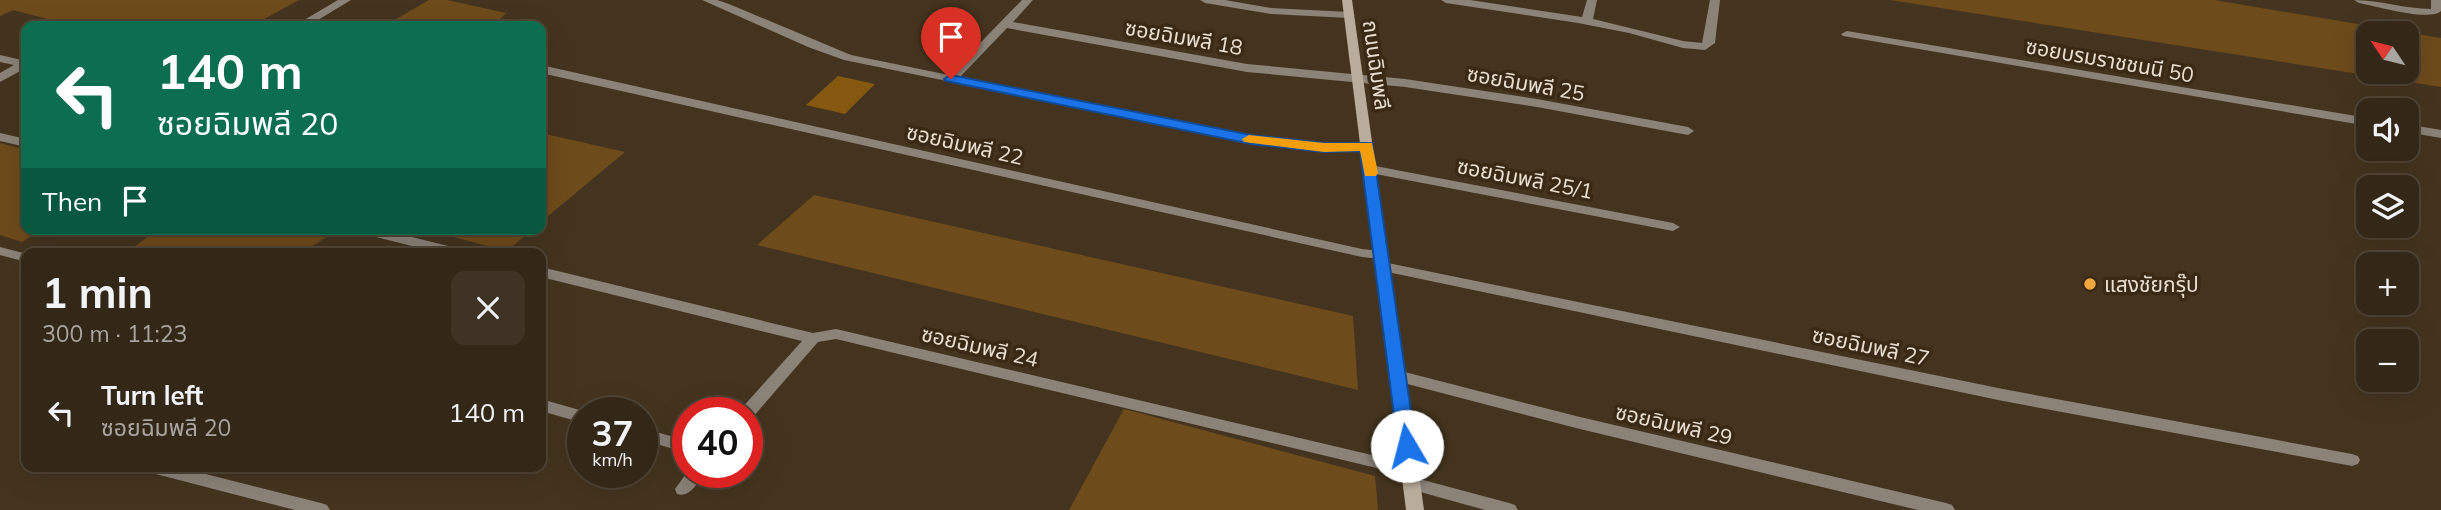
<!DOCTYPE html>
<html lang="en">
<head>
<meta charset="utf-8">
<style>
	:root { --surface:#332717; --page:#3e3324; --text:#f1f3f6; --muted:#a9a5a1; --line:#4e4436 }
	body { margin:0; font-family:Mulish,"Noto Sans Thai",sans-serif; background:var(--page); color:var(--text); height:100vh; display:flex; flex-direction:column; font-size:26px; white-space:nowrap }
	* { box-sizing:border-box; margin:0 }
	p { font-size:23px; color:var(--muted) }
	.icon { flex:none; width:38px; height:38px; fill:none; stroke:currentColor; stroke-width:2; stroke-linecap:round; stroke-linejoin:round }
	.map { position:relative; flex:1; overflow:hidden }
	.details { position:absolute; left:21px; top:248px; width:525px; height:224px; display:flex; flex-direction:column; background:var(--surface); border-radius:14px; box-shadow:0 7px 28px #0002,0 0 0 2px var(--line) }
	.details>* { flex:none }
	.hud { position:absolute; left:21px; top:21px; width:525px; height:214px; border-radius:14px; box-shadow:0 7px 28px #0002,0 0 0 2px var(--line); background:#0b6e4f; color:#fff; overflow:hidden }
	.needle { width:46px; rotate:305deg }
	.controls { position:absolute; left:2356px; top:21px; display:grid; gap:14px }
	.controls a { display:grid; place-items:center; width:63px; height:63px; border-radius:14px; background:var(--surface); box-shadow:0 7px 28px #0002,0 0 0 2px var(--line); font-size:35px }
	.speed { position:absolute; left:567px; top:397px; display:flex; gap:14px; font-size:35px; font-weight:700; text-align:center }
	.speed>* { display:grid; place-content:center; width:91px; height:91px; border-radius:50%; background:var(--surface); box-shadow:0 7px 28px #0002,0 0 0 2px var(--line); line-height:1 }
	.speed small { font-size:18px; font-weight:400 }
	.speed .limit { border:10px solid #d22; background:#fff; color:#111 }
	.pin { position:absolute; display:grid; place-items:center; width:60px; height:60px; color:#fff; margin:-72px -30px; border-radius:50% 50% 50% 0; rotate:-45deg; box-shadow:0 0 7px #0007 }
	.pin .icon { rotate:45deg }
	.me { position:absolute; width:77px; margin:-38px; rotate:352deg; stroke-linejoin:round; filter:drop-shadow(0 0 5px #0008) }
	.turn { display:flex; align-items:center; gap:24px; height:147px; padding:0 21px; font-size:32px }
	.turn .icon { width:91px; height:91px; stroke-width:2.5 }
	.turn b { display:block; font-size:49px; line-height:60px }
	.then { display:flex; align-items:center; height:66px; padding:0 21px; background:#0003; gap:14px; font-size:26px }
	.round { display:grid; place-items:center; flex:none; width:74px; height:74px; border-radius:14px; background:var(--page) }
	.overview { display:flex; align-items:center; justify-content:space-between; height:119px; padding:0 21px }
	h1 { font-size:42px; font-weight:700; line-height:52px }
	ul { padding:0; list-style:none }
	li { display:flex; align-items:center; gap:21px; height:91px; padding:0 21px }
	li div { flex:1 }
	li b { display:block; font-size:26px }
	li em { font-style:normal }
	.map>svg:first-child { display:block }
	.green { fill:#6e4b1a; fill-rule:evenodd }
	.building { fill:#86580f }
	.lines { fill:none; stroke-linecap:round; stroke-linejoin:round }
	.street { fill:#8b8278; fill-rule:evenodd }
	.secondary { fill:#baac9b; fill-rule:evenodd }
	.route { fill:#1a73e8; stroke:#114b97; stroke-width:2 }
	.slow { fill:#f59e0b }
	.poi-dot { fill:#efa73e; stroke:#3a2a15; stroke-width:2.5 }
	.labels { text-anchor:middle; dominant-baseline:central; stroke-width:7; stroke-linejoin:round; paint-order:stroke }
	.street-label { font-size:21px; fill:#e8ded1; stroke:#3a2a15 }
	.poi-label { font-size:21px; fill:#e8ded1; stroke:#3a2a15; text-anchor:start }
</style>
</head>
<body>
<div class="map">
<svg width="2441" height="510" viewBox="0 0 2441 510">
	<rect width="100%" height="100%" fill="#44341f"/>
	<!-- green -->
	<g class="green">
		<path d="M0 0H299L251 26H74L13 10 0 16Z"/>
		<path d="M429 0H447L506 13 494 26H384Z"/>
		<path d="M1890 0H2214L2441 38V87ZM2368 33H2406V72H2368Z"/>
		<path d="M541 133 625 152 541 222Z"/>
		<path d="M0 143 26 150V229H42L22 242 0 235Z"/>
		<path d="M814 195 1353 316 1358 390 757 245Z"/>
		<path d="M158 229H329L335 231 307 250 317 254H125Z"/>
		<path d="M423 229H533L507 251Z"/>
		<path d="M1124 409 1375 476 1378 510H1069Z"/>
	</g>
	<!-- building -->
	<path class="building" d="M838 76 875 84 845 114 806 105Z"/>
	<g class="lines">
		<!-- street -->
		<g class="street">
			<path d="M338 0H351L308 26H294Z"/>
			<path d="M702 0H717L729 4 851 55 949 75 1022 0H1033L1013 22 1247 64 1405 79 1537 99 1688 127 1694 131 1688 135 1537 107 1405 87 1247 72 1007 28 960 77 1251 135 1324 143 1367 142 1373 146 1367 150 1324 151 1251 143 844 60 808 47Z"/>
			<path d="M1200 0H1225L1271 8 1349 12 1355 15 1349 18 1271 14 1205 3Z"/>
			<path d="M1441 0H1470L1582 17 1587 0H1597L1593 19 1683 41 1702 43 1710 0H1720L1715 43 1705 50 1683 48 1629 33 1578 23 1446 3Z"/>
			<path d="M2354 0C2380 0 2405 9 2431 9V0H2441V11C2429 22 2376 6 2359 3Z"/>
			<path d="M1847 31 2368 118V126L1843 36 1841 34Z"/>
			<path d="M0 55 26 61V68L0 82V73L14 65 0 62Z"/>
			<path d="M541 65 1362 249 1382 251 1389 255 1382 259 1362 257 541 73Z"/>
			<path d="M2406 124 2441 130V138L2406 132Z"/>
			<path d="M0 133 26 139V147L0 141Z"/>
			<path d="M1370 165 1673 223 1680 227 1673 231 1365 172 1364 169 1365 166Z"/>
			<path d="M354 229H380L468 251 470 254H444L356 232Z"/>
			<path d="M0 247 27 254 26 262 0 255Z"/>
			<path d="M1383 262 2003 389 2352 454 2358 456 2360 460 2358 464 2352 466 2003 401 1378 270 1376 267Z"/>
			<path d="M541 267 813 333 836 329 1410 464 1416 465 1418 470 1416 475 1410 476 836 339 818 342 753 417 747 419V413H739L741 409 802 341 541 277Z"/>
			<path d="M1397 370 1576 416 1946 503 1952 505 1955 510H1918L1576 428 1392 380 1389 376 1392 372Z"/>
			<path d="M541 399 583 411 589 413H583V423L541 411Z"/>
			<path d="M642 428 688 441V453L642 440Z"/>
			<path d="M144 467H178L321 503 327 505 330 510H295L152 473 146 471Z"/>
			<path d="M688 471V472H704C698 483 690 498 677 494L675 489Z"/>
			<path d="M1412 477 1509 503 1515 505 1518 510H1485L1406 488 1404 483 1406 478Z"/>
		</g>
		<!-- secondary -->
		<path class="secondary" d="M1342 0H1352L1424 510H1406Z"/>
	</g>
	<!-- route -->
	<path class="route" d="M951 75 1251 135 1324 143H1372L1416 446 1413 451H1400L1398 446 1360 151 1324 152 1251 144 946 81 944 79Z"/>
	<!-- slow -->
	<path class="slow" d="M1249 135 1324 143H1372L1378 173 1376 176H1365L1360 151 1324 152 1244 142 1242 139Z"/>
	<!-- markers -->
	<circle class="poi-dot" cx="2090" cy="284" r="7"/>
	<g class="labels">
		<!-- street labels -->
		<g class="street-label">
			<text transform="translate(1184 37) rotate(10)">ซอยฉิมพลี 18</text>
			<text transform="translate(2110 60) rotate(10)">ซอยบรมราชชนนี 50</text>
			<text transform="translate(1377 65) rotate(82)">ถนนฉิมพลี</text>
			<text transform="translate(1526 83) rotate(10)">ซอยฉิมพลี 25</text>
			<text transform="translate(965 144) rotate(13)">ซอยฉิมพลี 22</text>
			<text transform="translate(1525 178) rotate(11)">ซอยฉิมพลี 25/1</text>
			<text transform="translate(980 346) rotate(13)">ซอยฉิมพลี 24</text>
			<text transform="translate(1871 346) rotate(12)">ซอยฉิมพลี 27</text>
			<text transform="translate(1674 424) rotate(13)">ซอยฉิมพลี 29</text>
		</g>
		<!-- poi labels -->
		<g class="poi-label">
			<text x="2104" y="284">แสงชัยกรุ๊ป</text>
		</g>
	</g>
</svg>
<div class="controls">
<a><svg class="needle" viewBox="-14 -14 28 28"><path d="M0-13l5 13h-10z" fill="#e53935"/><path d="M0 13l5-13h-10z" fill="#a9a5a1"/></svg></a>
<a><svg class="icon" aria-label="sound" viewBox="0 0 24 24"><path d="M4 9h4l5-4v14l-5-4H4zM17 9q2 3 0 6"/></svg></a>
<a><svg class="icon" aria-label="layers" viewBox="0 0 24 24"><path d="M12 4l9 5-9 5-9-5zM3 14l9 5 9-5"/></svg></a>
<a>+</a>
<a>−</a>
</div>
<div class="speed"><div>37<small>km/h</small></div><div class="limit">40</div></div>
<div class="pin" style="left:951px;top:79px;background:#d93025"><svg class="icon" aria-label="arrive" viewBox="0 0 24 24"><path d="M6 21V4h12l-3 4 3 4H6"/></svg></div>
<svg class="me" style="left:1407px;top:446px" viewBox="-20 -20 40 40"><circle r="19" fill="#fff"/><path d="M0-13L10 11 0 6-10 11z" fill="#1a73e8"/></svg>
<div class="hud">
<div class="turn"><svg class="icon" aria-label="left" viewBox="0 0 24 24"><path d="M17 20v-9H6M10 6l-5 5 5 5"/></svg><div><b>140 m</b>ซอยฉิมพลี 20</div></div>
<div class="then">Then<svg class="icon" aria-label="arrive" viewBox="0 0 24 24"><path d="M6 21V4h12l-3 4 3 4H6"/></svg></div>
</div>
<section class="details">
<div class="overview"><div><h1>1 min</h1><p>300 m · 11:23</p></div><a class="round"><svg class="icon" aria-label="close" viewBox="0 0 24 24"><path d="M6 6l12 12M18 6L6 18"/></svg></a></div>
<ul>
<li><svg class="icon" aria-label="left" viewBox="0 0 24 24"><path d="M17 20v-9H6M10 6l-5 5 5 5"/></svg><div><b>Turn left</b><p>ซอยฉิมพลี 20</p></div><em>140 m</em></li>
</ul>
</section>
</div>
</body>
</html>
